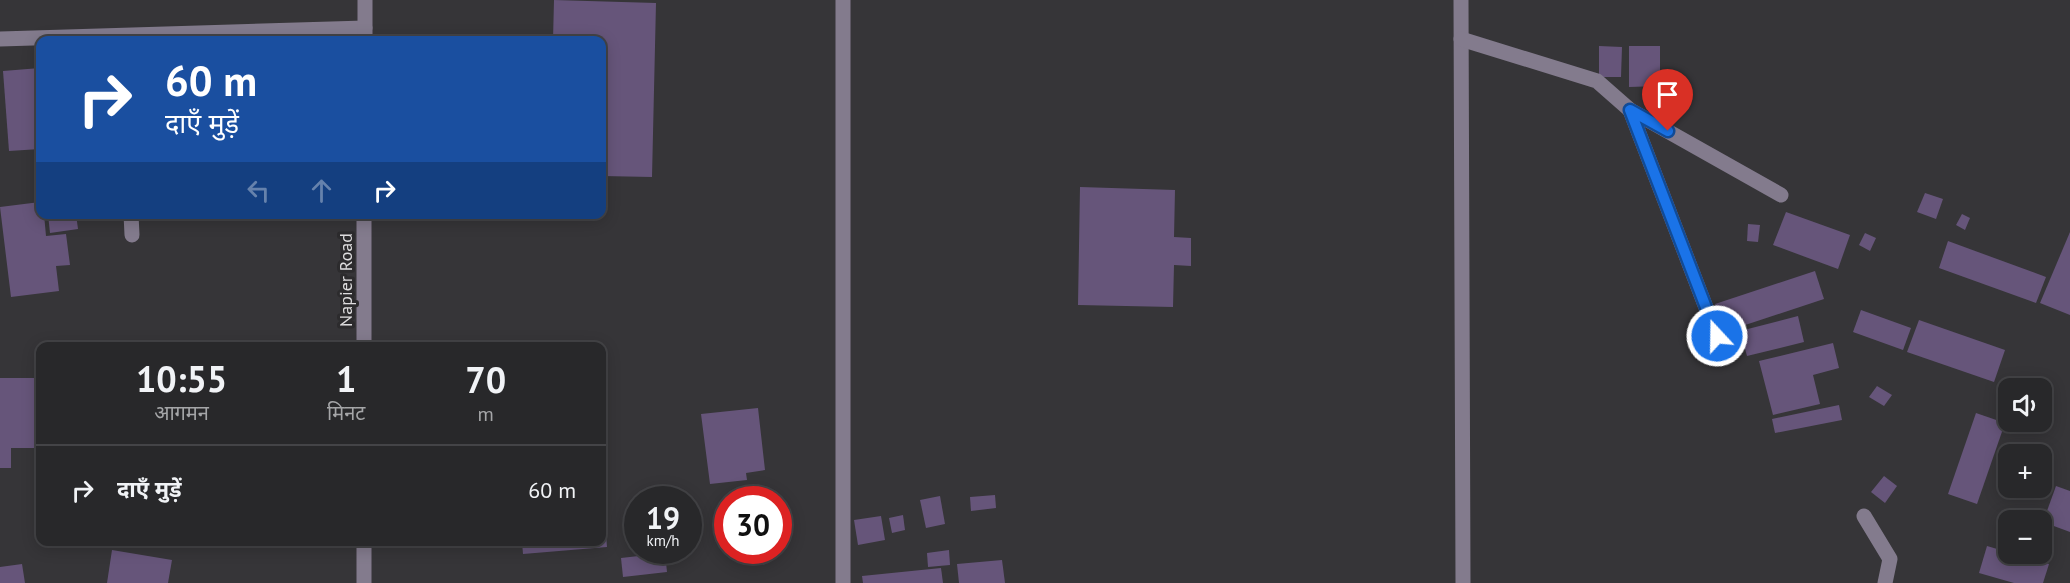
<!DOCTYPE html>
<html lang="hi">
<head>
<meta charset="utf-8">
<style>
	:root { --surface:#28282a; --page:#343436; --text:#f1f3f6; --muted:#a5a6a8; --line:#444447 }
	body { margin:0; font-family:"PT Sans","Noto Sans Devanagari",sans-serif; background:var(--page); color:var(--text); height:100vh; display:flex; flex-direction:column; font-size:22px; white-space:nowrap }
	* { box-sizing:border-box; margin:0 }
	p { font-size:20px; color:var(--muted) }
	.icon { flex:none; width:33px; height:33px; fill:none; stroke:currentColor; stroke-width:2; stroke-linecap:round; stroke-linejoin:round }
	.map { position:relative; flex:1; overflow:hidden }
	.sheet { position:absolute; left:36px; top:342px; width:570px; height:204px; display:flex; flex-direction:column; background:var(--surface); border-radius:12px; box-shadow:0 3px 15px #0003,0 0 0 2px var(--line) }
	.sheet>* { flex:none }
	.hud { position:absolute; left:36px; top:36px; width:570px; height:183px; border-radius:12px; box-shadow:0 3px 15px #0003,0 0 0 2px var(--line); background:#1a4fa0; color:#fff; overflow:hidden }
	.tools { position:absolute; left:1998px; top:378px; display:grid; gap:12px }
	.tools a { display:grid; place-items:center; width:54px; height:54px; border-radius:12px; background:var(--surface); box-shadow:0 3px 15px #0003,0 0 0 2px var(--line); font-size:30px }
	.speed { position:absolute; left:624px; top:486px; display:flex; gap:12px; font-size:30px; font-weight:700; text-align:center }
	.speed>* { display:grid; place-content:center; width:78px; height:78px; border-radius:50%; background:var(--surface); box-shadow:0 3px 15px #0003,0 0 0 2px var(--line); line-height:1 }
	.speed small { font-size:15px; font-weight:400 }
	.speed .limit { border:9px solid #d22; background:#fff; color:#111 }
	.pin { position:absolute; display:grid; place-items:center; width:51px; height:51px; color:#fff; margin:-62px -26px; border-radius:50% 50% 50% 0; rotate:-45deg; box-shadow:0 0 6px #0007 }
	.pin .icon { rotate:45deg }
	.me { position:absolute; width:66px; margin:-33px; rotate:339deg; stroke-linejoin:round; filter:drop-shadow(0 0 4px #0008) }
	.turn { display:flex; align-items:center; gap:21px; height:126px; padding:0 30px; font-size:27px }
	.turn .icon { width:78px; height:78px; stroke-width:2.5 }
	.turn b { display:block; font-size:42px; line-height:51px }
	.lanes { display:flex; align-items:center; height:57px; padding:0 30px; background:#0003; justify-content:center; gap:30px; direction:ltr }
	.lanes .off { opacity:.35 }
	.eta { display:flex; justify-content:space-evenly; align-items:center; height:102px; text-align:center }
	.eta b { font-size:36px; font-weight:700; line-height:42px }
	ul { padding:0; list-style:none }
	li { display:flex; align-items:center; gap:18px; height:90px; padding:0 30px; border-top:2px solid var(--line) }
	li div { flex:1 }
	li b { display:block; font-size:22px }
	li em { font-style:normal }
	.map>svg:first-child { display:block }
	.building { fill:#66557a }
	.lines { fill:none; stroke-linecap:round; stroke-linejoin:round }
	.minor { stroke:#837b8d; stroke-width:15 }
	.route-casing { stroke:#114b97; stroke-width:15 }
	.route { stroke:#1a73e8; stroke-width:10 }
	.labels { text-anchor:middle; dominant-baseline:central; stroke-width:6; stroke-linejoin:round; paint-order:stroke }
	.street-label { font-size:18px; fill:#deddde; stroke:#2c2b2d }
</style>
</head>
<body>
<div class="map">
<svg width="2070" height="583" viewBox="0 0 2070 583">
	<rect width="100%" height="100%" fill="#363538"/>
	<!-- building -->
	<g class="building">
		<path d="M554 0 656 3 652 177 602 176V40H553Z"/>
		<path d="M1599 46 1622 47 1621 77H1599Z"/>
		<path d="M1629 46H1660V86L1629 87Z"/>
		<path d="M40 68V149L9 151 3 71Z"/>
		<path d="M1080 187 1175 190 1174 237 1191 238V266L1174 265 1173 307 1078 305Z"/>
		<path d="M1925 193 1943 199 1936 219 1917 212Z"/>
		<path d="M40 202V214H44L46 236 66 234 70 265 56 266 59 291 11 297 0 207Z"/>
		<path d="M1786 212 1850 235 1838 269 1773 245Z"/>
		<path d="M48 214H76L78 229 50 233Z"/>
		<path d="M1962 214 1970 218 1965 230 1956 225Z"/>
		<path d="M1748 224 1760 225 1758 242 1747 241Z"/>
		<path d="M2070 232V315L2040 303Z"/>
		<path d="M1865 233 1876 238 1870 251 1859 245Z"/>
		<path d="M1948 241 2046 277 2036 303 1939 268Z"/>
		<path d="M1815 271 1824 299 1724 332 1715 304Z"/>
		<path d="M1861 310 1911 328 1903 350 1853 332Z"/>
		<path d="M1798 316 1804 342 1747 356 1740 331Z"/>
		<path d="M1919 320 2005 350 1994 382 1907 352Z"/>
		<path d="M1833 343 1839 368 1813 375 1820 404 1773 415 1759 361Z"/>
		<path d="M0 378H37L36 448H11V468H0Z"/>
		<path d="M1877 386 1892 395 1884 406 1869 397Z"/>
		<path d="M1839 405 1842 420 1775 433 1772 419Z"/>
		<path d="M758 408 765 470 746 473 747 480 710 484 701 414Z"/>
		<path d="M1976 413 2005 423 1977 504 1948 494Z"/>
		<path d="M1884 476 1897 486 1885 503 1871 492Z"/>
		<path d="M2056 486 2070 491V532L2043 522Z"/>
		<path d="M602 494H603L607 547 523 554 522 542H602Z"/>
		<path d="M995 495 996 508 971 511 970 497Z"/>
		<path d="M940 496 945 524 926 528 920 500Z"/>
		<path d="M903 515 905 530 892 533 889 518Z"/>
		<path d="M881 516 885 540 858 545 854 520Z"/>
		<path d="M1987 546 2049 564 2043 583H2014L1979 573Z"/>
		<path d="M112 550 172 560 168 583H107Z"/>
		<path d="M949 550 950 565 928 567 927 553Z"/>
		<path d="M665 553 667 572 623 577 621 558Z"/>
		<path d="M1002 560 1005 583H959L957 564Z"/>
		<path d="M22 564 25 583H0V567Z"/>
		<path d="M941 568 943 583H863L862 576Z"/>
	</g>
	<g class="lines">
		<!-- minor -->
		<g class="minor">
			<path d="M1461 0 1463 583"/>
			<path d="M0 39 365 28"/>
			<path d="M1461 39 1597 81 1630 110 1781 195"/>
			<path d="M365 40V0"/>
			<path d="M1630 110 1725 357"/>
			<path d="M131 214 132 235"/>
			<path d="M364 346V214"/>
			<path d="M1864 516 1890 559 1885 583"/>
			<path d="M364 583V542"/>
			<path d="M843 583V0"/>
		</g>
	</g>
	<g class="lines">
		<!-- route casing -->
		<g class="route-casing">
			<path id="route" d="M1668 131 1630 110 1717 336"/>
		</g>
		<!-- route -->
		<use href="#route" class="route"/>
	</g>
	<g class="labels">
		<!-- street labels -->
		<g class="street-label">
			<text transform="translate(345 280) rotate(-90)">Napier Road</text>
		</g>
	</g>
</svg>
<div class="tools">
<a><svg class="icon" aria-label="sound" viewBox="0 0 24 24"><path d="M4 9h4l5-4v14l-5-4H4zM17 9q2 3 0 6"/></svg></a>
<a>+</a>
<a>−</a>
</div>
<div class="speed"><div>19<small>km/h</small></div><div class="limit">30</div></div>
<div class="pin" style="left:1668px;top:131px;background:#d93025"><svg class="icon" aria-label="arrive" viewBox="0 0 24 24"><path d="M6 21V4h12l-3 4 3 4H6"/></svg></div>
<svg class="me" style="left:1717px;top:336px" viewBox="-20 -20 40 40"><circle r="17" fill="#1a73e8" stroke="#fff" stroke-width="3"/><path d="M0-11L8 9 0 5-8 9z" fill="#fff"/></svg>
<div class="hud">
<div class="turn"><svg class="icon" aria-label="right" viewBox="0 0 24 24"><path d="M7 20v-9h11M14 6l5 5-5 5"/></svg><div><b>60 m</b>दाएँ मुड़ें</div></div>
<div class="lanes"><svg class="icon off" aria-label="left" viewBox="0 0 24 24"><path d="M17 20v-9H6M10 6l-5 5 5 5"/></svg><svg class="icon off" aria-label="ahead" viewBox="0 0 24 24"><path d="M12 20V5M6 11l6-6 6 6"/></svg><svg class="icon" aria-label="right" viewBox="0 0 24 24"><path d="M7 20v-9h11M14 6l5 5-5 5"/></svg></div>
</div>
<section class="sheet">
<div class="eta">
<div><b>10:55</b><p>आगमन</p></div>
<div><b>1</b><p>मिनट</p></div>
<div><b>70</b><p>m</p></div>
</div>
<ul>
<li><svg class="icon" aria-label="right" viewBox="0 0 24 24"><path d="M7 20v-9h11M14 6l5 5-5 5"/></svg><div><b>दाएँ मुड़ें</b></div><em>60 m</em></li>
</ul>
</section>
</div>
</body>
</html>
